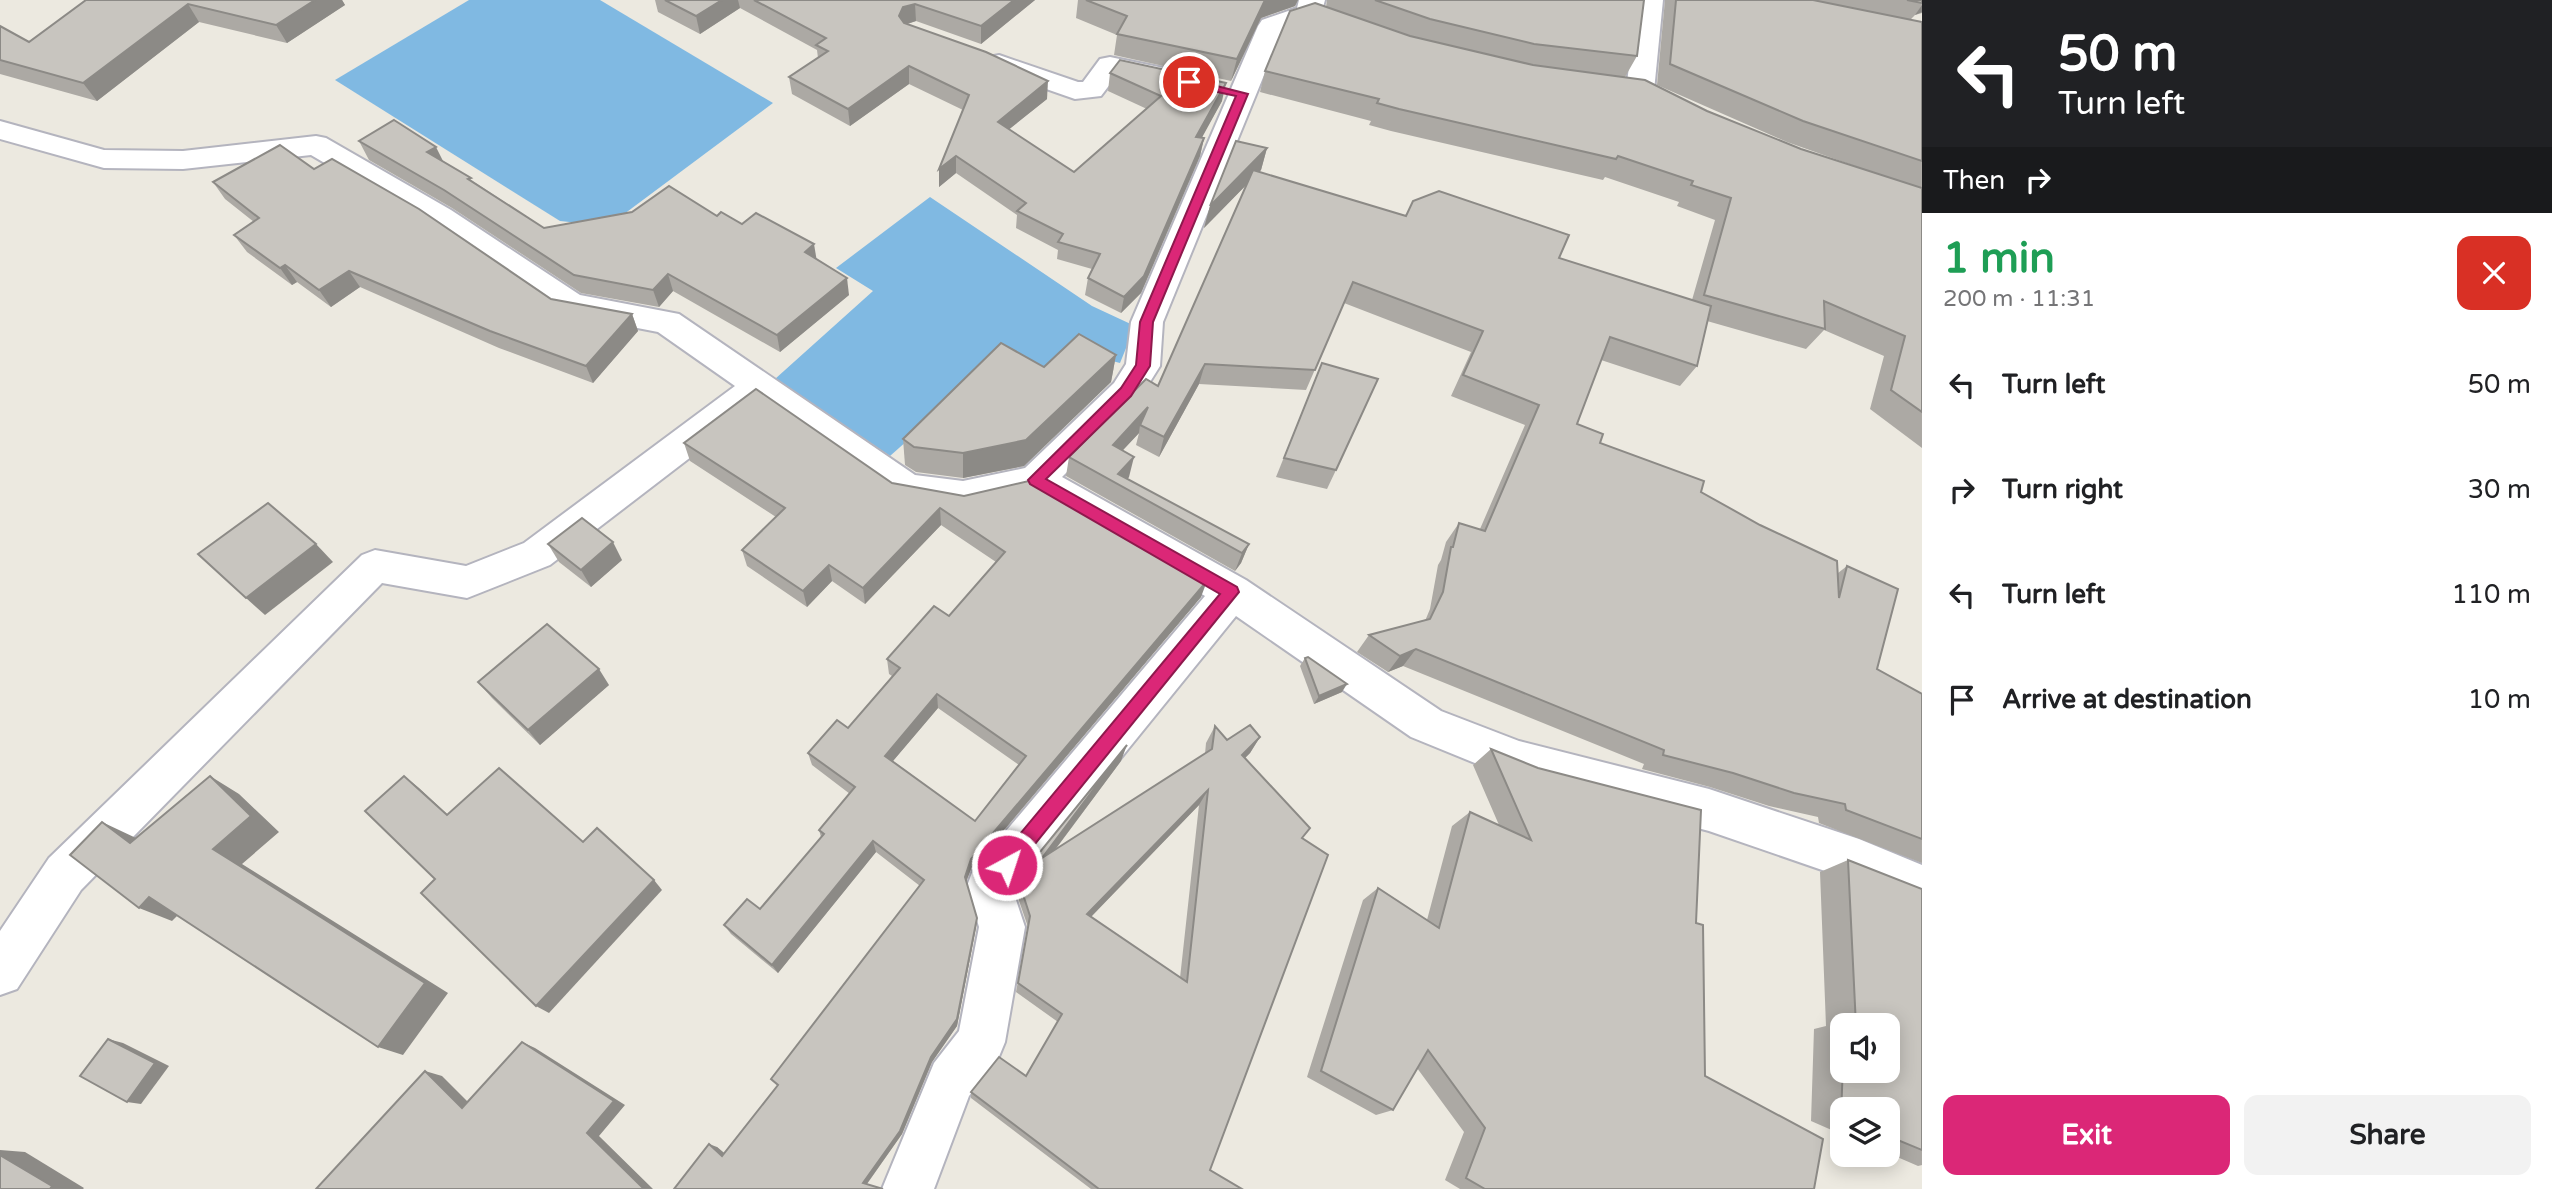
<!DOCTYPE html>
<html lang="en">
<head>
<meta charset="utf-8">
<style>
	:root { --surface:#fff; --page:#f2f2f2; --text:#202124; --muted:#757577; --accent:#db2777 }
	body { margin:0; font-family:"Varela Round",sans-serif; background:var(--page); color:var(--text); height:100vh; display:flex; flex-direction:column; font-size:26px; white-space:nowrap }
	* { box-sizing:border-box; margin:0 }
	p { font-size:23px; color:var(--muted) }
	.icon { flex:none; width:38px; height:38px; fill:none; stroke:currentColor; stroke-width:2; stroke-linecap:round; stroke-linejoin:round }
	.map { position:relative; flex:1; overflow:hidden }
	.details { display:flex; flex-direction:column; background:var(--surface); width:630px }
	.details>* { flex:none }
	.guide { background:#202124; color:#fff; overflow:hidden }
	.controls { position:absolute; left:1830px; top:1013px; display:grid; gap:14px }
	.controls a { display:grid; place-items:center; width:70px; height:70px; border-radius:14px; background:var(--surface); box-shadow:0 4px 18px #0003; font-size:35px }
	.pin { position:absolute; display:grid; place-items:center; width:60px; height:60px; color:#fff; margin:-30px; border:4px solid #fff; border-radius:50%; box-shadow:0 2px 7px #0007 }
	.me { position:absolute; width:77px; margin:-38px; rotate:40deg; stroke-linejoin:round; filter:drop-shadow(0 0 5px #0008) }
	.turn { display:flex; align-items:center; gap:24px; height:147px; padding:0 21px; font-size:32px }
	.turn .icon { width:91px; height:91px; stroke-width:2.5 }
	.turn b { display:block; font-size:49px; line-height:60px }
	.then { display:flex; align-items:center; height:66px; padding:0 21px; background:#0003; gap:14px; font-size:26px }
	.round { display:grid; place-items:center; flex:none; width:74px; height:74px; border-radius:14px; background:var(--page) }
	.summary { display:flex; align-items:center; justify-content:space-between; height:119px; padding:0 21px }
	h1 { font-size:42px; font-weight:800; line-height:52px; color:#1e9e55 }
	.primary-button { display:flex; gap:14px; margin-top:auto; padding:14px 21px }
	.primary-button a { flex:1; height:80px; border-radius:14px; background:var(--accent); color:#fff; font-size:28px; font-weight:800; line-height:80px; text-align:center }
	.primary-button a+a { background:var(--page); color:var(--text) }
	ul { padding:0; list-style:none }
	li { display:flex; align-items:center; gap:21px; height:105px; padding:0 21px }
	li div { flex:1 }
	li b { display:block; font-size:26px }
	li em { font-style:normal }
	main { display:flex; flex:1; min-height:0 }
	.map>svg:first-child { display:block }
	.water { fill:#80b9e2 }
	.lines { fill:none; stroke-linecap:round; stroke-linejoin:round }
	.minor-casing { stroke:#b4b4be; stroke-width:4 }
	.minor { fill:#fff; fill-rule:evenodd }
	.wall { fill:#aca9a4; fill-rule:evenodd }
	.shaded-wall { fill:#8c8a86 }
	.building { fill:#c8c5bf; stroke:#8c8a86; stroke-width:2; fill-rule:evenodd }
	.route { fill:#db2777; stroke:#8e194d; stroke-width:2 }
</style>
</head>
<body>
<main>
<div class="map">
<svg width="1922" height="1189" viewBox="0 0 1922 1189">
	<rect width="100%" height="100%" fill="#ece9e0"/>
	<!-- water -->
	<g class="water">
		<path d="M469 0H600L773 103 608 226 560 221 335 80Z"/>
		<path d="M930 197 1092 306 1135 326 1120 363 1069 350 1035 381 998 360 890 456 775 379 873 291 836 268Z"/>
	</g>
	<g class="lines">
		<!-- minor casing -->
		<g class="minor-casing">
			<g id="minor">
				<path d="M1299 0H1325C1319 25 1304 23 1282 31L1163 322 1160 366 1138 401 1062 477 1246 580 1441 711 1519 741 1709 789 1859 839 1922 865V910L1854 881 1709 831 1519 781 1411 737 1236 616 1013 891 1025 927 1005 1042 998 1059 969 1096 934 1189H882L934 1063 959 1031 979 927 967 886 973 870 1205 596 1032 495 963 511 894 498 760 404 550 565 467 598 382 583 81 890 17 989 0 995V931L49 858 362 555 375 550 466 566 524 543 735 386 658 332 560 313 429 224 311 155 183 169 104 168 0 139V121L104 150 183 151 316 136 326 138 451 210 580 295 679 314 915 475 963 481 1025 468 1114 383 1126 364 1131 322 1258 26 1262 20 1297 8Z"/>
				<path d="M1637 0H1663L1654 91 1650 97 1640 99 1630 97 1626 91Z"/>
				<path d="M999 55 1078 82H1083L1100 59 1110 57 1178 71 1182 77 1178 83 1168 85 1117 75 1101 96 1075 99 989 69 986 63 989 57Z"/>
			</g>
		</g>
		<!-- minor -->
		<use href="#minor" class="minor"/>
	</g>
	<!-- wall -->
	<g class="wall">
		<path d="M86 0H342L345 5 287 43 199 22 97 101 0 74V26L29 42Z"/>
		<path d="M655 0H1035L981 44 916 21 907 24 1047 99 1009 129 1074 172 1147 109 1108 91 1110 73 1222 101 1201 138H1204L1200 156 1141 293 1121 313 1085 295 1088 278 1092 269 1057 259 1058 250 1016 228 1017 215 956 173 939 187V169L963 110 909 84 850 126 792 94 789 77 818 58 817 50 740 8 700 34 658 12Z"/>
		<path d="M1078 0H1298L1295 6 1261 18 1231 81 1114 55 1117 35 1076 18Z"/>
		<path d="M1327 0H1644L1637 56 1625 77 1801 149 1883 176 1787 142 1657 85 1665 0H1922V13L1915 15 1910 20 1922 22V448L1870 409 1884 356 1824 330 1806 349 1707 321 1697 366 1680 386 1601 360 1577 424 1600 443 1701 492 1838 573 1847 566 1877 669 1922 694V863L1819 823 1818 817 1769 806 1710 787 1642 769 1644 764 1403 666 1388 672 1357 652 1369 635 1425 621 1430 609 1438 565 1441 560 1446 542 1459 523 1480 529 1525 425 1451 396 1471 352 1344 303 1306 390 1199 384 1159 457 1136 445 1139 433 1122 451 1129 477 1127 479 1249 544 1241 563 1235 571 1066 476 1069 457 1158 386 1246 185 1204 228 1210 206 1267 148 1261 170 1259 172 1406 216 1559 258 1692 300 1715 220 1677 206 1679 202 1605 177 1603 180 1391 131 1369 125 1371 121 1260 92 1265 71 1326 7Z"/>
		<path d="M359 141 444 162 544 228 717 216 742 224 816 259 849 295 780 352 673 291 659 307 581 293 452 208 369 160Z"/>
		<path d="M314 169 551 299 632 314 638 331 593 383 499 348 360 287 331 307 297 282 292 285 247 252 234 235 254 222 225 199 213 182Z"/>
		<path d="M1116 355 1111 382 1024 466 963 478 916 472 905 465 903 439 1044 367Z"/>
		<path d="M1322 363 1336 470 1327 489 1276 477Z"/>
		<path d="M684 443 892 483 1201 597 971 869 966 882 976 927 957 1026 932 1062 902 1134 867 1184 674 1189 717 1147 724 1153 778 1085 920 886 876 852 778 973 731 934 724 925 760 909 821 837 819 830 850 794 812 765 808 753 848 728 892 676 889 674 887 659 949 616 996 562 941 525 865 604 832 581 807 607 747 566 742 550 776 517 690 461ZM938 708 1019 765 975 821 893 761Z"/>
		<path d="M548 544 622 560 591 587 559 562Z"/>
		<path d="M1305 658 1342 692 1314 704 1300 666Z"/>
		<path d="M478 682 609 685 540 745 492 698Z"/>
		<path d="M1215 726 1227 740 1260 737 1250 753 1245 758 1302 838 1210 1170 1242 1189H1091L971 1098V1092L1026 1076 1058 1022 1016 992 1028 927 1016 892 1018 879 1121 761 1055 850 1205 754 1206 743ZM1199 805 1180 978 1091 917Z"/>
		<path d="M1491 749 1696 923 1705 1076 1814 1189H1460L1445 1180 1464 1132 1417 1068 1393 1110 1376 1115 1307 1077 1363 900 1378 888 1427 920 1452 826 1470 812 1499 825 1473 765Z"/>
		<path d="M1848 860 1922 889V1165L1918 1166 1888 1153V1110H1843V1135L1811 1121 1814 1029 1826 1026 1820 872ZM1843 1026H1888L1843 1071Z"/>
	</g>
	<!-- shaded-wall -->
	<g class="shaded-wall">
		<path d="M315 0H342L345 5 287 43 276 25Z"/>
		<path d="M722 0H738L740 8 700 34 696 16Z"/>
		<path d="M1014 0H1035L981 44V26Z"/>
		<path d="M1265 0H1298L1295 6 1261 18 1231 81 1237 59Z"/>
		<path d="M188 4 199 22 97 101 83 83Z"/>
		<path d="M915 4 916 21 904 25 899 16 903 7Z"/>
		<path d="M1922 5V12L1915 15Z"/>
		<path d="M909 66V84L850 126 848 109Z"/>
		<path d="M1048 81 1047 99 997 139 998 122Z"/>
		<path d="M1226 83 1222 101 1193 154 1196 137Z"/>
		<path d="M1204 138 1200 156 1141 293 1121 313 1124 297Z"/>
		<path d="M436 147 445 165 427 152Z"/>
		<path d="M1267 148 1261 170 1204 228 1210 206Z"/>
		<path d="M956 156V173L939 187V169Z"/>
		<path d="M814 244 817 262 805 252Z"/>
		<path d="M285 265 297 282 292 285 280 268Z"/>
		<path d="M349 271 360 287 331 307 319 290Z"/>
		<path d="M668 274 673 291 659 307 653 290Z"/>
		<path d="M847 278 849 295 780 352 777 335Z"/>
		<path d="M632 314 638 331 593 383 586 366Z"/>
		<path d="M1116 355 1111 382 1024 466 963 478V453Z"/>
		<path d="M1205 364 1199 384 1159 457 1164 437Z"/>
		<path d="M1148 407 1140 425 1139 433 1109 465 1113 445Z"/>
		<path d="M1134 457 1129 477 1121 486 1118 474Z"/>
		<path d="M940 508 941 525 865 604 863 588Z"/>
		<path d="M613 542 622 560 591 587 581 570Z"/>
		<path d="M316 544 333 562 265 615 246 598Z"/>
		<path d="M1249 544 1241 563 1235 571 1242 553Z"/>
		<path d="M829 565 832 581 807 607 803 591Z"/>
		<path d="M1207 581 1201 597 971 869 964 887 965 877 971 859Z"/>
		<path d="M1416 649 1403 666 1388 672 1400 656Z"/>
		<path d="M599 669 609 685 540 745 528 730Z"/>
		<path d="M1347 684 1342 692 1314 704 1319 696Z"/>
		<path d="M937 694 938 708 887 768 885 756Z"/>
		<path d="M1260 737 1250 753 1232 771 1242 755Z"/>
		<path d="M1127 745 1121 761 1039 871 1042 858Z"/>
		<path d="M210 776 239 794 279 832 242 864 448 993 403 1055 378 1047 213 849Z"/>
		<path d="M404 776 419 788 461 827 447 815Z"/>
		<path d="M1208 790 1199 805 1083 925 1087 914Z"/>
		<path d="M102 822 136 838 163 859 130 843Z"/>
		<path d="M873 841 876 852 778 973 772 965Z"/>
		<path d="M654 880 662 890 549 1013 536 1006Z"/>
		<path d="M149 897 182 911 172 921 139 908Z"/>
		<path d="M977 918 976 927 957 1026 932 1062 902 1134 866 1185 863 1183 931 1057Z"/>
		<path d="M108 1039 123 1043 169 1066 141 1104 127 1102Z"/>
		<path d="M522 1042 535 1048 625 1105 599 1136 653 1189H644L587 1133Z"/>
		<path d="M425 1071 442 1076 478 1112 462 1108Z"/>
		<path d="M709 1144 717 1147 730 1158 722 1156Z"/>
		<path d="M0 1150 25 1152 84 1188 83 1189H50L0 1155Z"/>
	</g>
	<!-- building -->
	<g class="building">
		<path d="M86 0H315L276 25 188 4 83 83 0 60V26L29 42Z"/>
		<path d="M665 0H722L696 16Z"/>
		<path d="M754 0H1014L981 26 915 4 903 7 899 16 904 23 986 52 1048 81 998 122 1074 172 1161 96 1110 73 1120 60 1226 83 1196 137 1204 138 1144 276 1124 297 1088 278 1100 254 1058 242 1063 234 1017 211 1026 203 956 156 939 169 969 95 909 66 848 109 789 77 828 51 816 45 826 38Z"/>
		<path d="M1086 0H1265L1237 59 1117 34 1127 16Z"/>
		<path d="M1375 0H1644L1637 56 1534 44 1430 19Z"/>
		<path d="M1676 0H1813L1922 22V161L1803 121 1670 64Z"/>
		<path d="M1907 0H1922V3Z"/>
		<path d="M1315 3 1410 36 1533 65 1645 80 1707 111 1801 149 1922 188V412L1891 390 1905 336 1824 301 1825 329 1704 295 1731 198 1691 185 1693 181 1618 156 1616 159 1399 109 1377 103 1379 99 1265 71 1290 11Z"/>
		<path d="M394 120 436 147 427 152 471 178 468 179 544 228 632 212 669 186 717 216 721 212 742 224 756 213 814 244 805 252 847 278 777 335 668 274 653 290 574 275 444 190 359 141Z"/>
		<path d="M1236 141 1267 148 1210 206Z"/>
		<path d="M280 145 314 169 332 159 419 209 551 299 632 314 586 366 490 331 349 271 319 290 285 265 280 268 234 235 259 218 213 182Z"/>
		<path d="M1253 170 1406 216 1413 201 1439 191 1569 235 1559 258 1711 306 1697 366 1610 337 1577 424 1603 434 1600 443 1704 481 1701 492 1760 525 1837 561 1839 598 1847 566 1898 589 1877 669 1922 694V839L1846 810 1845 804 1794 793 1733 773 1663 755 1664 750 1416 649 1400 656 1369 635 1430 619 1443 592 1451 547H1453L1459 523 1485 531 1539 405 1463 375 1483 331 1353 282 1315 370 1205 364 1164 437 1140 425 1148 407 1113 445 1134 457 1118 474 1249 544 1242 553 1069 457 1146 379 1158 386Z"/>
		<path d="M1079 334 1116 355 1026 440 963 453 914 447 903 439 1001 343 1044 367Z"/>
		<path d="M1322 363 1378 379 1336 470 1284 458Z"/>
		<path d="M756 389 892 483 964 496 1033 480 1207 581 971 859 965 877 977 918 957 1019 931 1057 900 1131 863 1183 883 1189H674L709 1144 722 1156 778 1085 771 1079 924 880 873 841 772 965 724 925 747 899 760 909 824 834 819 830 855 787 808 753 837 720 848 728 900 668 887 659 934 606 949 616 1005 552 940 508 863 588 829 565 803 591 742 550 785 508 684 443ZM937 694 1026 756 975 821 885 756Z"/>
		<path d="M268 503 316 544 246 598 198 554Z"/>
		<path d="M582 518 613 542 581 570 548 544Z"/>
		<path d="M547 624 599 669 528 730 478 682Z"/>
		<path d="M1308 657 1347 684 1319 696 1305 658Z"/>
		<path d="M1250 725 1260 737 1242 755 1310 828 1302 838 1328 855 1210 1170 1242 1189H1099L971 1092 999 1057 1026 1076 1062 1014 1018 983 1030 916 1018 879 1127 745 1042 858 1212 749 1215 726 1227 740ZM1208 790 1187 982 1087 914Z"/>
		<path d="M1491 749 1538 768 1701 810 1696 923 1703 925 1705 1076 1823 1139 1814 1189H1485L1466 1178 1485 1128 1428 1050 1393 1110 1321 1071 1378 888 1439 928 1470 812 1531 840Z"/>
		<path d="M499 768 583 842 597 828 654 880 536 1006 421 893 435 879 365 811 404 776 447 815Z"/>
		<path d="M210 776 251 816 213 849 425 983 378 1047 149 897 139 908 70 855 102 822 130 843Z"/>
		<path d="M1848 860 1922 889V1150L1888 1136V1110H1843V1118L1841 1117 1843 1063V1071H1888V1026H1856Z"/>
		<path d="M1844 1022 1853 1026H1844Z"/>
		<path d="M108 1039 155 1063 127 1102 80 1076Z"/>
		<path d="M522 1042 614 1101 587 1133 644 1189H316L425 1071 462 1108Z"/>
		<path d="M0 1155 52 1186 50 1189H0Z"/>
	</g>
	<!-- route -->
	<path class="route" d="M1189 79 1248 94 1153 322 1150 366 1131 396 1046 479 1237 587 1239 592 1013 871 1007 874 1000 871 997 865 1000 858 1220 594 1030 484 1028 480 1121 388 1136 365 1140 322 1236 96 1185 85V80Z"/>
</svg>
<div class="controls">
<a><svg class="icon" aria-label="sound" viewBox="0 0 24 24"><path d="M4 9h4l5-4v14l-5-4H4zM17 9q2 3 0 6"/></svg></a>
<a><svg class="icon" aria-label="layers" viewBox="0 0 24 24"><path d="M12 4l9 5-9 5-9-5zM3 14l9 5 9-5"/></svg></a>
</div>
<div class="pin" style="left:1189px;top:82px;background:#d93025"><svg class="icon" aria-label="arrive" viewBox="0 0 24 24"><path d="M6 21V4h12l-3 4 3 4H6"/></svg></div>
<svg class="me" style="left:1007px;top:865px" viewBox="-20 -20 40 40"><circle r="17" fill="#db2777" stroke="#fff" stroke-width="3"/><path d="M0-11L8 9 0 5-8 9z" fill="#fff"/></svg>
</div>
<section class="details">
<div class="guide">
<div class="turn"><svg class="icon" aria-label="left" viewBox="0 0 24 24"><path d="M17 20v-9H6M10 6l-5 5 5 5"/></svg><div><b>50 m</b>Turn left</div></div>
<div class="then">Then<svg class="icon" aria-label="right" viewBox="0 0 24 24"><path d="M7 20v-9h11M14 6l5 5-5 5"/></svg></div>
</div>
<div class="summary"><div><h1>1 min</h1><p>200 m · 11:31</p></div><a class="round" style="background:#d93025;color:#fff"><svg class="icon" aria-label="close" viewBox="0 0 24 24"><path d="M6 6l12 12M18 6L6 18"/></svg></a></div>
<ul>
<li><svg class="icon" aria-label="left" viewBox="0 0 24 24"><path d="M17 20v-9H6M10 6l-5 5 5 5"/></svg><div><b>Turn left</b></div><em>50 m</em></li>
<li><svg class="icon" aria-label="right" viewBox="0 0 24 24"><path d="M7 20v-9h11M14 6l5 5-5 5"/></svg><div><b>Turn right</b></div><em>30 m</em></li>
<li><svg class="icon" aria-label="left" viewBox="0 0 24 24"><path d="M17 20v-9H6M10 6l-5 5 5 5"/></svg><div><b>Turn left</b></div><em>110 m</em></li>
<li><svg class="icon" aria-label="arrive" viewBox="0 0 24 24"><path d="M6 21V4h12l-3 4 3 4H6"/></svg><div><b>Arrive at destination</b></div><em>10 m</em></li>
</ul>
<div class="primary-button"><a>Exit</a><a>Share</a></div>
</section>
</main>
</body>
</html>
